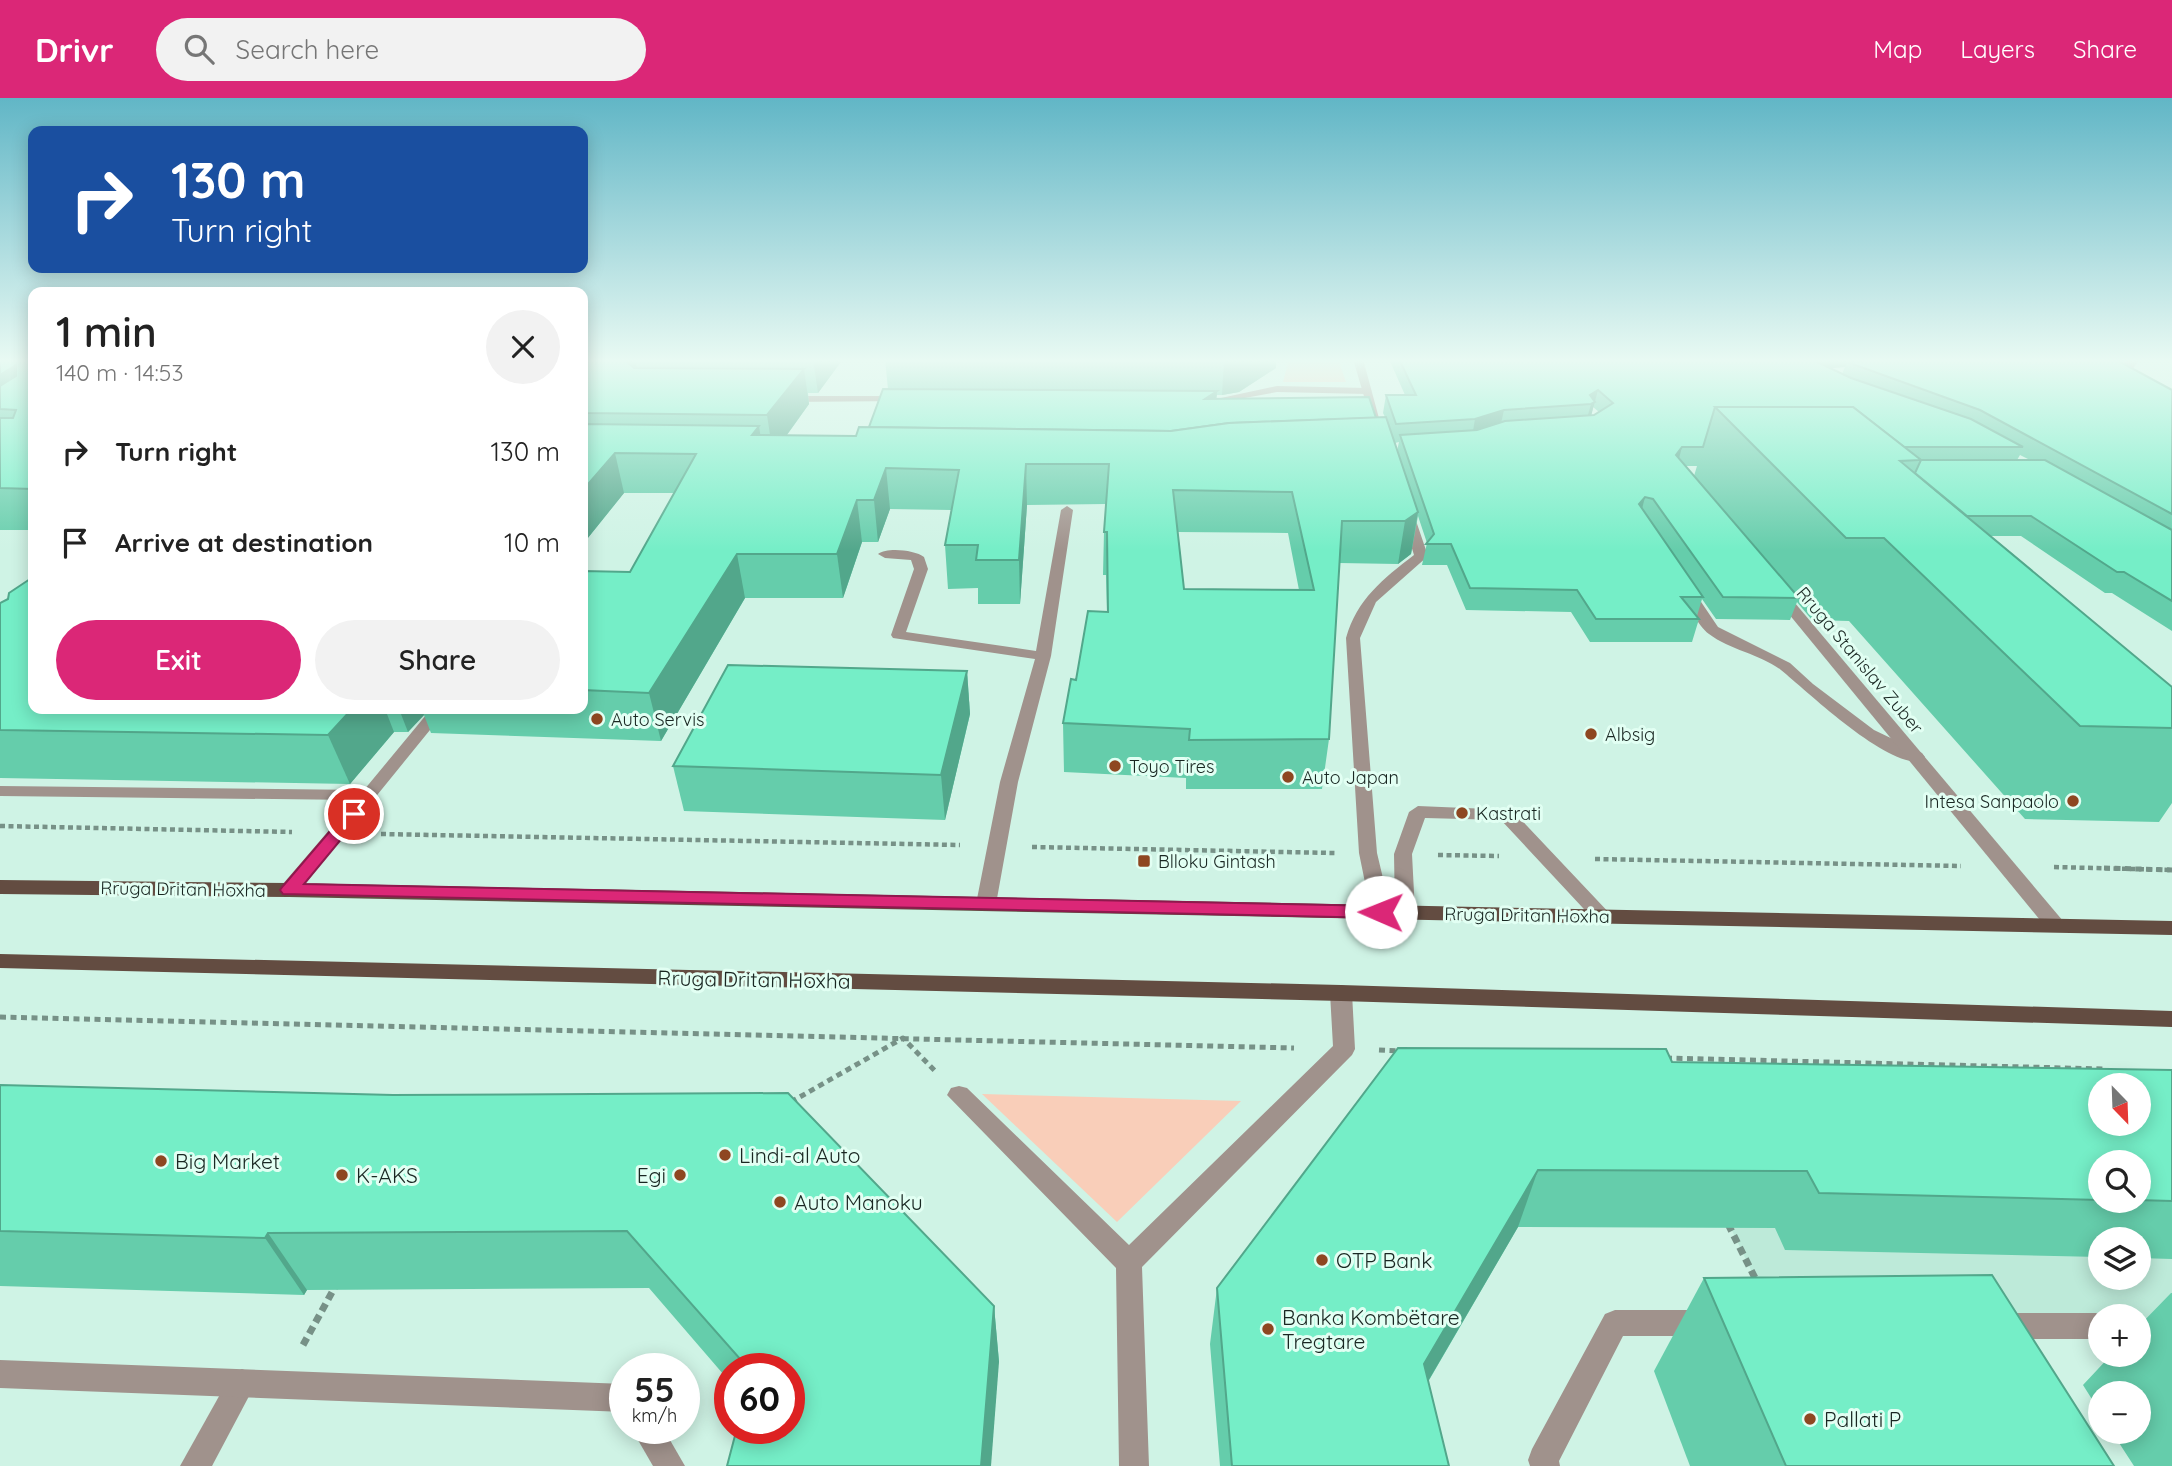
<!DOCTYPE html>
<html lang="en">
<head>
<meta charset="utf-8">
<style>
	:root { --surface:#fff; --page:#f2f2f2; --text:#222; --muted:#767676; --accent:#db2777 }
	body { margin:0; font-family:Quicksand,sans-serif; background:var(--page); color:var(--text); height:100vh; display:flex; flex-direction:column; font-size:26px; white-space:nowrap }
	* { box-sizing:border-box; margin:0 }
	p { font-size:23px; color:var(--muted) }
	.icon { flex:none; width:38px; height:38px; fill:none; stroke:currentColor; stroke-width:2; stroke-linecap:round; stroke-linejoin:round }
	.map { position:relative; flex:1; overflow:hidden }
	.side { position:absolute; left:28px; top:189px; width:560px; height:427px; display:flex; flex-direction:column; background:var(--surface); border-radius:14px; box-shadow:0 4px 18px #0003 }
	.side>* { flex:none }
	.banner { position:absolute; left:28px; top:28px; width:560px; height:147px; border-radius:14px; box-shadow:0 4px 18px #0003; background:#1a4fa0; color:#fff; overflow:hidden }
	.needle { width:46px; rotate:157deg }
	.tools { position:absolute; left:2088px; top:975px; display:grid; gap:14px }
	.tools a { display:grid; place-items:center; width:63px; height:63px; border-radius:50%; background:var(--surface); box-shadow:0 4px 18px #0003; font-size:35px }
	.speed { position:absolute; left:609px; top:1255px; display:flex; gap:14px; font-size:35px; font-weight:700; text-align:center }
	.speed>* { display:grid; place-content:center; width:91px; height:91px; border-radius:50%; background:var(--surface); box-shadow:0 4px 18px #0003; line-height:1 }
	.speed small { font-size:18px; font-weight:400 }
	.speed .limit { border:10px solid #d22; background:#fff; color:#111 }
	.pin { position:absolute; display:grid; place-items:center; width:60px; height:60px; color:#fff; margin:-30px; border:4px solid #fff; border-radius:50%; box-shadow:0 2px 7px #0007 }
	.me { position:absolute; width:77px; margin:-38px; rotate:271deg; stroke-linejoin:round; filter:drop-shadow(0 0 5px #0008) }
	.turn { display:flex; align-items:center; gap:24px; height:147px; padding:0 28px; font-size:32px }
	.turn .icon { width:91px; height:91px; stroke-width:2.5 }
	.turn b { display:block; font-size:49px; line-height:60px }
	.round { display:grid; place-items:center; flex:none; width:74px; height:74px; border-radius:37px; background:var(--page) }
	.summary { display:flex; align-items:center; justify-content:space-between; height:119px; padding:0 28px }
	h1 { font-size:42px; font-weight:600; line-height:52px }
	.primary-button { display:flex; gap:14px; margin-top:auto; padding:14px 28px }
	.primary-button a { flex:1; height:80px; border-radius:42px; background:var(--accent); color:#fff; font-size:28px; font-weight:600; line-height:80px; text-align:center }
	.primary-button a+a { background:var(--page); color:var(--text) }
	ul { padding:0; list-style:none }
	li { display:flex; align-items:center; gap:21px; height:91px; padding:0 28px }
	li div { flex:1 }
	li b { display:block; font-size:26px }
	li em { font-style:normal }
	header { display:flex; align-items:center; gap:42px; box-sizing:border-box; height:98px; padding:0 35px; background:var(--accent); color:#fff }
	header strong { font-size:33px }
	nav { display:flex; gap:38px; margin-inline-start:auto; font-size:24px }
	.search { width:490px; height:63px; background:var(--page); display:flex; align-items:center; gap:18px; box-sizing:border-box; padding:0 24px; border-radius:38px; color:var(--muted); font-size:26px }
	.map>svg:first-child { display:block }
	.built { fill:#bdead9; fill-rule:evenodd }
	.green { fill:#f9ceb9 }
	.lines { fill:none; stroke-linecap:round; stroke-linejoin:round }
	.path-far2 { stroke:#779187; stroke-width:4.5; stroke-dasharray:5 3.5; stroke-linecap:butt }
	.path-far1 { stroke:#779187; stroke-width:5; stroke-dasharray:6 4.5; stroke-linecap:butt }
	.path { stroke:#779187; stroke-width:7; stroke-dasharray:8 5; stroke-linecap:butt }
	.service { fill:#a0928c; fill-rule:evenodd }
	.minor { fill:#a0928c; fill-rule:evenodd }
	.primary { fill:#634c41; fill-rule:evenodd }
	.wall { fill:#65cdab; fill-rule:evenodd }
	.shaded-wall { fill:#52a78b }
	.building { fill:#75eec7; stroke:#52a78b; stroke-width:2; fill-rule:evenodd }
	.route { fill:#db2777; stroke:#8e194d; stroke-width:2 }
	.poi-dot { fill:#8e4721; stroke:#e2fff3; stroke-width:2.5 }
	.labels { text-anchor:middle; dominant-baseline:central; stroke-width:6; stroke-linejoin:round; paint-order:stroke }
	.street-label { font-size:18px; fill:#192722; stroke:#e2fff3 }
	.poi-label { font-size:18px; fill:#192722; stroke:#e2fff3; text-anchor:start }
	.near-street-label { font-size:21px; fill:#192722; stroke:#e2fff3 }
	.near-poi-label { font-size:21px; fill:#192722; stroke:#e2fff3; text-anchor:start }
</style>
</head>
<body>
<header>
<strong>Drivr</strong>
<div class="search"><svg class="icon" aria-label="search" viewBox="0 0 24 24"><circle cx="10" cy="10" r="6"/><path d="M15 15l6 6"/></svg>Search here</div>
<nav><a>Map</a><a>Layers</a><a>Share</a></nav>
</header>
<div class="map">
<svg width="2172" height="1368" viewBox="0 0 2172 1368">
	<rect width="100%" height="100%" fill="#cff3e5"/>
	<!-- built -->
	<path class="built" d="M1671 1006 2100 1026H2138L2172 1011V1229H2139L2138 1218 1777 1226ZM2100 1064H2138V1102H2100ZM2100 1141H2138V1180H2100Z"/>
	<!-- green -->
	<g class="green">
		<path d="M1289 261H1338L1346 284H1283Z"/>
		<path d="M982 996 1241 1003 1117 1124Z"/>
	</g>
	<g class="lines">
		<!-- path-far2 -->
		<g class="path-far2">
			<path d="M0 728 292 734"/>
			<path d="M381 736 960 747"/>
			<path d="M1032 749 1335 755"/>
			<path d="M1438 757 1499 758"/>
			<path d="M1595 761 1961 768"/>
			<path d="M2054 769 2172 772"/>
		</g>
		<!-- path-far1 -->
		<g class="path-far1">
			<path d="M2104 770 2172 772"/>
			<path d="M0 919 1294 950"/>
			<path d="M1379 952 1399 953"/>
			<path d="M1666 960 2105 971"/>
			<path d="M791 1004 903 940 936 974"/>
		</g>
		<!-- path -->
		<g class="path">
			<path d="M1728 1126 1757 1184"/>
			<path d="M303 1247 336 1187"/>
		</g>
		<!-- service -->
		<g class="service">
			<path d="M1277 288 1367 290 1372 293 1367 296 1277 294 1212 306 1207 303Z"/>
			<path d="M901 298 905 299V303L785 304 780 301 785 298Z"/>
			<path d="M1067 408 1073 412 1051 558 1018 684 996 806 993 811H979L976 806 1000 684 1035 561 893 540 891 537 914 471 911 462 885 460 878 456C887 449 915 452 924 459L928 471 906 534 1036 553 1061 412Z"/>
			<path d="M1686 488 1691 489 1718 529 1790 565 1813 586 1874 632 1922 655 1925 659 1922 663C1888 671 1807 593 1781 572 1760 556 1730 552 1709 536 1697 527 1688 505 1679 492Z"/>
			<path d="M431 611H447L296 797H282L279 792 282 787 355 702 0 698V688L364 692Z"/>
			<path d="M1418 708 1512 712 1613 819 1610 824H1596L1501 722 1425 720 1412 756 1415 814 1412 819H1398L1395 814 1394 756 1409 714Z"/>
			<path d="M242 1271 252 1275 256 1285 212 1368H180L232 1275Z"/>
		</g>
		<!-- minor -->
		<g class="minor">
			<path d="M1353 261H1363L1380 324 1371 322Z"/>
			<path d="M2129 261H2140L2131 273 2172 295V302L2123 276 2120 269Z"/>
			<path d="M1406 407 1412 411 1428 458 1376 504 1360 540 1377 755 1391 814 1388 819H1374L1371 814 1359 755 1346 540C1357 501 1383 481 1414 457L1400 411Z"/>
			<path d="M1779 491 1784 492 2063 823 2066 828 2063 833H2049L1774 498V492Z"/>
			<path d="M1341 887 1349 889 1352 895 1355 951 1352 957 1142 1169 1149 1368H1119L1116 1170 947 997 951 990 959 988 967 990 1129 1147 1333 948 1330 895 1333 889Z"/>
			<path d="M1615 1212H1701L1711 1216 1715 1225 1711 1234 1701 1238H1623L1559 1363 1560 1368H1530L1528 1362 1532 1351 1605 1216Z"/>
			<path d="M2002 1215H2100L2108 1218H2100V1241H2002L1992 1237 1988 1228 1992 1219Z"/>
			<path d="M0 1262 625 1286V1314L0 1290Z"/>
			<path d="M631 1330H663L685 1368H653Z"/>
		</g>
		<!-- primary -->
		<g class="primary">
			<path d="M0 782 289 785 2172 823V837L289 799 0 796Z"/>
			<path d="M0 856 1341 887 2172 913V929L1341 903 0 870Z"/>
		</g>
	</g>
	<!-- wall -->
	<g class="wall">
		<rect x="0" y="261" width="33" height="171"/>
		<path d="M583 261H843L818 295H808L809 306 787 337 856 338 869 329 888 291 885 261H1276V270L1239 294 1222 297H1217L1216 300 1376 320 1385 319 1383 315 1386 297H1405L1389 261H2115L2172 292V533L2112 495H2105L2021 438H1991L2172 589V705L2159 724 2025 721 1849 523 1812 522 1797 504 1790 522 1716 521 1702 501 1697 518 1699 521 1692 544H1590L1571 514 1466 512 1447 467H1422L1427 445 1418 418 1411 456 1398 466 1339 465 1329 641 1322 691H1186V680L1064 674 1063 625 1076 582 1107 514 1106 477H1103L1104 434 1106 406 1027 407 1020 506H978V490L948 491 945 447 951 412 890 411 878 444H862L843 500H745L661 643 431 635 424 617 408 634H394L350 686 0 680V505L33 611H583V473L630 474 674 395H624L583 446ZM1845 269 1842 276 1831 270ZM1593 309 1599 314 1594 317 1591 318ZM1399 344 1397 353 1395 345ZM2020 357 2030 362H2017ZM1685 368H1697L1694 378ZM1178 434 1288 435 1299 492 1184 491Z"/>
		<path d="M967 573 970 616 945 722 684 713 673 668Z"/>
		<path d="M1672 964 2172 972V1161L2138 1160V1141H2100V1159L1785 1152 1775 1130 1518 1129 1428 1284 1449 1368H1220L1210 1246 1217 1190ZM2100 1064 2138 1102H2100Z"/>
		<path d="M0 987 994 1208 999 1264 789 1270H730V1284L649 1190 307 1192 304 1197 0 1188Z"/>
		<path d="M1704 1180 2114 1368H1690L1654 1273Z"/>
		<path d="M2171 1195H2172V1368H2134L2112 1334H2138V1295H2100V1314L2083 1287 2112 1256H2138V1229Z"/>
	</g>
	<!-- shaded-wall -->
	<g class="shaded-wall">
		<path d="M631 261H635L642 294 627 264Z"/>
		<path d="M813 261H843L818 295Z"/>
		<path d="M1224 261H1276V270L1239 294 1222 297Z"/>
		<path d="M1822 261H1928L1847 264 1845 269 1819 271Z"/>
		<path d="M16 267V312L0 311V277Z"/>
		<path d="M804 271 809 306 773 356 767 317Z"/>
		<path d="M1598 292 1590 322 1586 324 1591 306 1590 297Z"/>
		<path d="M1217 293 1216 309 1205 301Z"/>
		<path d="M1504 312 1500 330 1472 339 1475 321Z"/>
		<path d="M759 328 765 367 752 337Z"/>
		<path d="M1682 349 1677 368 1676 357Z"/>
		<path d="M615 355 624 395 583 446V392Z"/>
		<path d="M1026 366 1027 407 1020 506 1019 462Z"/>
		<path d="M886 370 890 411 878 444 874 402Z"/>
		<path d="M1645 399 1640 419 1639 406Z"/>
		<path d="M857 402 862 444 843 500 837 456Z"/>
		<path d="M1418 414 1411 456 1398 466 1405 423Z"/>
		<path d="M737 456 745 500 661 643 649 595Z"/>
		<path d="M967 573 970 616 945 722 941 677Z"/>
		<path d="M352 611H385L394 634 350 686 328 637Z"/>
		<path d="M399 611H422L424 617 408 634Z"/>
		<path d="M1538 1072 1518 1129 1406 1321 1424 1266Z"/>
		<path d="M268 1135 307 1192 304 1197 265 1140Z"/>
		<path d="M994 1208 999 1264 991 1368H981Z"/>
	</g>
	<!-- building -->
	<g class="building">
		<path d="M0 261H33V391L0 390V320H13L16 312 0 311V288L16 278V267L0 277Z"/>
		<path d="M583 261H631L627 264 634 270 804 271 767 317 583 315Z"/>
		<path d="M1399 261H1811L1851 280 1971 321 2023 349H1904L1853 309H1715L1703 349H1682L1676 357 1799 500 1723 499 1653 401 1645 399 1639 406 1703 499H1681L1699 521H1596L1577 492 1470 490 1451 446H1426L1434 436 1400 337 1477 332 1505 323 1594 317 1613 305 1598 292 1590 297 1595 304 1591 306 1504 312 1475 321 1396 326 1386 297H1416Z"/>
		<path d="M1885 261H2115L2172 292V416L1980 312 1847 264Z"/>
		<path d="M883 291 1217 293 1205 301 1369 299 1376 320 1229 325 1171 333 869 329Z"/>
		<path d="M1715 309H1853L1921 362 1900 363 2172 589V630L2080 628 1884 440H1846Z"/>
		<path d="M1386 319 1418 414 1405 423H1342L1329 641 1189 642 1190 631 1063 625 1071 581 1076 582 1088 513 1108 514 1107 434H1104L1109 366H1026L1019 462H976L978 447H945L959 372 886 370 874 402H857L837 456H737L649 595 583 592V473L630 474 696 356 615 355 583 392V326L759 328 752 337 856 338 859 329 1171 333 1229 325ZM1173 392 1292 394 1314 492 1184 491Z"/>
		<path d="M1920 362H2045L2172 432V503L2124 474H2117L2031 418H1967L1915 375 1921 362Z"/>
		<path d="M33 479V611H352L328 637 0 632V505L8 501 9 495Z"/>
		<path d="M728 567 967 573 941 677 673 668Z"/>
		<path d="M1398 950 1666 951 1672 964 2172 972V1103L2136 1102H2138V1064H2100V1102L1819 1095 1807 1073 1538 1072 1424 1266 1449 1368H1232L1217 1190ZM2100 987H2138V1026H2100Z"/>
		<path d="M0 987 393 997 788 995 994 1208 981 1368H727L737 1330H789V1270H748L627 1133 268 1135 265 1140 0 1133Z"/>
		<path d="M1992 1177 2114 1368H1786L1704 1180Z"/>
	</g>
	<!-- sky -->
	<linearGradient id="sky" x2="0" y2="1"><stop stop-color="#61b6c6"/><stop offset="0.58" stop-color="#e9faf3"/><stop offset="1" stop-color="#e9faf3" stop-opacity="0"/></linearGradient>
	<rect width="2172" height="453" fill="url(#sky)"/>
	<!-- route -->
	<path class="route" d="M354 711 362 716 304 786 1381 808 1391 814 1381 820 283 796 280 792 283 788 348 712Z"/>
	<!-- markers -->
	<g class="poi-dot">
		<circle cx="597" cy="621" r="7"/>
		<circle cx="1591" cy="636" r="7"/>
		<circle cx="1115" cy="668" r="7"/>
		<circle cx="1288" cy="679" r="7"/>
		<circle cx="2073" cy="703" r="7"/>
		<circle cx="1462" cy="715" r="7"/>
		<rect x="1137" y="756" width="14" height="14" rx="3.5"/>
		<circle cx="725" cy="1057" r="7"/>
		<circle cx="161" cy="1063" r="7"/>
		<circle cx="342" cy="1077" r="7"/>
		<circle cx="680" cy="1077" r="7"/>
		<circle cx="780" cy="1104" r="7"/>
		<circle cx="1322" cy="1162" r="7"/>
		<circle cx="1268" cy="1231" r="7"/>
		<circle cx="1810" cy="1321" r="7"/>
	</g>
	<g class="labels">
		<!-- street labels -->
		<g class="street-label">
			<text transform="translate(1860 562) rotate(50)">Rruga Stanislav Zuber</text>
			<text transform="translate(183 791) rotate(1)">Rruga Dritan Hoxha</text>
			<text transform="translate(1527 817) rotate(1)">Rruga Dritan Hoxha</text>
		</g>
		<!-- poi labels -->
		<g class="poi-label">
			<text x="611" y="621">Auto Servis</text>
			<text x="1605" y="636">Albsig</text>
			<text x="1129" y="668">Toyo Tires</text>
			<text x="1302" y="679">Auto Japan</text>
			<text x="2059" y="703" text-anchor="end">Intesa Sanpaolo</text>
			<text x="1476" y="715">Kastrati</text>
			<text x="1158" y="763">Blloku Gintash</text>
		</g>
		<!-- near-street labels -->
		<g class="near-street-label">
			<text transform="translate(754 881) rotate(1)">Rruga Dritan Hoxha</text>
		</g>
		<!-- near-poi labels -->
		<g class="near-poi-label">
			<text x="739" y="1057">Lindi-al Auto</text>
			<text x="175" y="1063">Big Market</text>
			<text x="356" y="1077">K-AKS</text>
			<text x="666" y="1077" text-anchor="end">Egi</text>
			<text x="794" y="1104">Auto Manoku</text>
			<text x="1336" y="1162">OTP Bank</text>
			<text x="1282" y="1219">Banka Kombëtare<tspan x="1282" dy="24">Tregtare</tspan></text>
			<text x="1824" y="1321">Pallati P</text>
		</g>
	</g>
</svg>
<div class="tools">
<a><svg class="needle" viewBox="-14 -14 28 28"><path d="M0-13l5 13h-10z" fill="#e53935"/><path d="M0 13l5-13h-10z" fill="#767676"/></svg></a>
<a><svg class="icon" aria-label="search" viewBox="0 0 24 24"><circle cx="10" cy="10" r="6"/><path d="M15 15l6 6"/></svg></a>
<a><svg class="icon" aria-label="layers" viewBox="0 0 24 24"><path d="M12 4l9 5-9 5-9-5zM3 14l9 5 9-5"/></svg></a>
<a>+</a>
<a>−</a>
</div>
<div class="speed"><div>55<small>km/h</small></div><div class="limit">60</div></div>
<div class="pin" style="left:354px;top:716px;background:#d93025"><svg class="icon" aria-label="arrive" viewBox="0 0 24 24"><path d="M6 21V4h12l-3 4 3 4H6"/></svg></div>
<svg class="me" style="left:1381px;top:814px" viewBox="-20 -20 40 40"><circle r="19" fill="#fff"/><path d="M0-13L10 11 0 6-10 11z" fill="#db2777"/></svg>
<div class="banner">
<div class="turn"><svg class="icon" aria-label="right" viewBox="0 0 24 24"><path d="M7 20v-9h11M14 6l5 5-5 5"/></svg><div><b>130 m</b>Turn right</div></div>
</div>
<section class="side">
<div class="summary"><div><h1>1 min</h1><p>140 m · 14:53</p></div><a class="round"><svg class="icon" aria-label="close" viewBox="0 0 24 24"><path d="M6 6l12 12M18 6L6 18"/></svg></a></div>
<ul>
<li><svg class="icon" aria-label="right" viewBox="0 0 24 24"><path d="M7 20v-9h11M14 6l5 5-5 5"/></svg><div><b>Turn right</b></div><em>130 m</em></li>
<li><svg class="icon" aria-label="arrive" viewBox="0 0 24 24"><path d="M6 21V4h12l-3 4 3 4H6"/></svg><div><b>Arrive at destination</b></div><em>10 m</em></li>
</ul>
<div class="primary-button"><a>Exit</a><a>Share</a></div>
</section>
</div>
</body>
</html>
